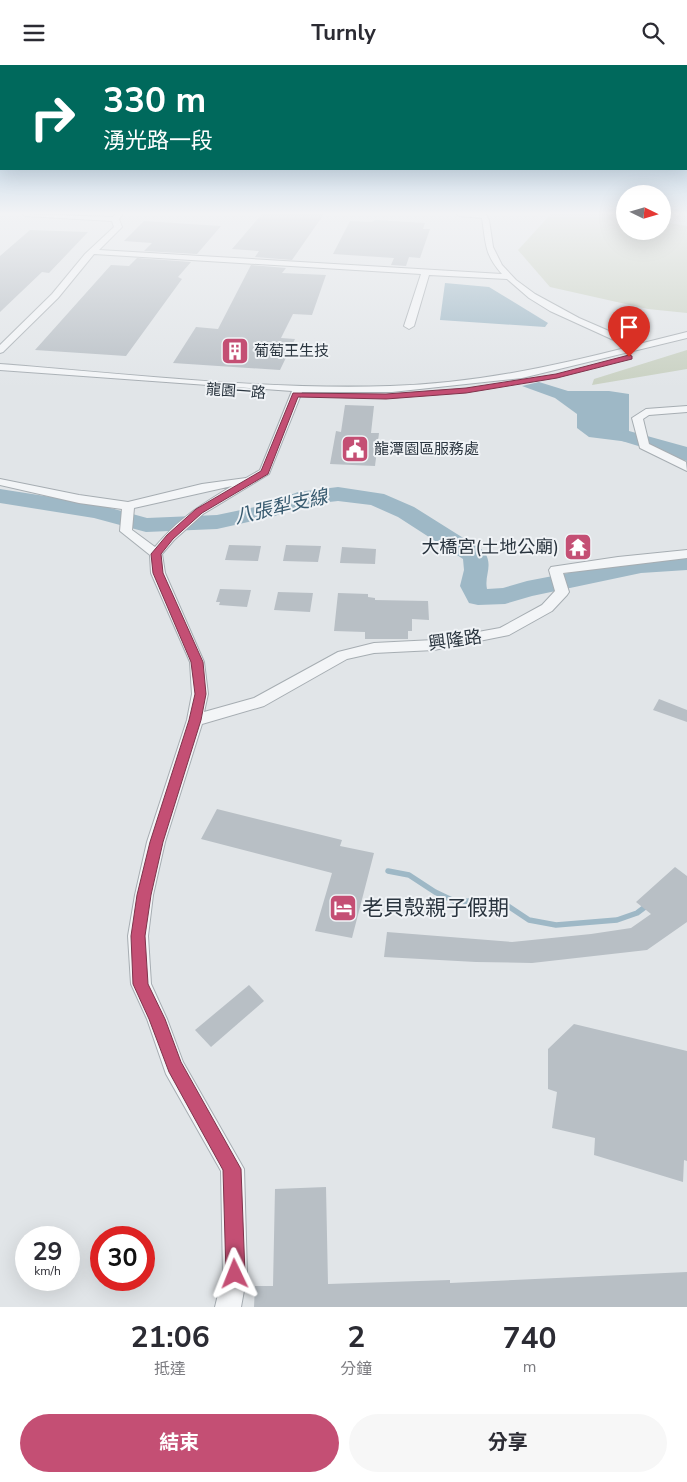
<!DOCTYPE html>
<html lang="zh-TW">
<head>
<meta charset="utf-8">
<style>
	:root { --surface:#fff; --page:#f7f7f7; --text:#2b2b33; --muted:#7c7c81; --accent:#c44f74 }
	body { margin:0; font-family:"Nunito Sans","Noto Sans TC",sans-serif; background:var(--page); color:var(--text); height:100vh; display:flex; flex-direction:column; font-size:19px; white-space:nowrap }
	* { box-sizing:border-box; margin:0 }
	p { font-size:16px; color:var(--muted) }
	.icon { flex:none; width:28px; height:28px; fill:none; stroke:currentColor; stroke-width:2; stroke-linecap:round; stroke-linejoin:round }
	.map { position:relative; height:1242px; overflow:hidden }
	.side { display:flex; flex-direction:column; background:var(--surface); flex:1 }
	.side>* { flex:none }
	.top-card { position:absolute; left:0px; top:0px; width:688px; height:105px; box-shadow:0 5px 20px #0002; background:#00695c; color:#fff; overflow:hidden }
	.needle { width:32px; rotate:95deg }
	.fabs { position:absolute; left:616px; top:120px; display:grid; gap:10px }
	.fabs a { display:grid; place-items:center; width:55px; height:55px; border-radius:50%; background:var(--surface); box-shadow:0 5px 20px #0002; font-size:25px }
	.speed { position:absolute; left:15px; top:1161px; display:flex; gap:10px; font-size:25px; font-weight:700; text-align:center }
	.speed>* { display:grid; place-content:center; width:65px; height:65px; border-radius:50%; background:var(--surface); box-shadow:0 5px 20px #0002; line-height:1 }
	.speed small { font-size:12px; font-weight:400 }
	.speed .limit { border:8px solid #d22; background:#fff; color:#111 }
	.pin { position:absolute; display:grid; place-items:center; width:42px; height:42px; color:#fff; margin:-51px -21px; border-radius:50% 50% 50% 0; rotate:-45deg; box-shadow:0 0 5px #0007 }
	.pin .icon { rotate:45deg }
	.me { position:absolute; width:55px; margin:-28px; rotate:358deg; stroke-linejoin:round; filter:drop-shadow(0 0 4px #0008) }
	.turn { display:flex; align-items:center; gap:18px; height:105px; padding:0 20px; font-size:22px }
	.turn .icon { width:65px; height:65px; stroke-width:2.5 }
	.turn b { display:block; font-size:35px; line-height:42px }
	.eta { display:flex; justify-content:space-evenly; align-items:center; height:85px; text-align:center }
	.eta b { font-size:30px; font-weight:700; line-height:35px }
	.action { display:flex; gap:10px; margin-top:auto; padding:10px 20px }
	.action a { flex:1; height:58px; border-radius:30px; background:var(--accent); color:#fff; font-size:20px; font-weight:700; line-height:58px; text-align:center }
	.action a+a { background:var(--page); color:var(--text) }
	header { display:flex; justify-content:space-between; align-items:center; height:65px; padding:0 20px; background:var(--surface); font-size:22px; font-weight:700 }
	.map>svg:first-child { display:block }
	.green { fill:#c9d1c2 }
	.water { fill:#9eb8c6 }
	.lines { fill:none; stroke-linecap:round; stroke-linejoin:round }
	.stream { stroke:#9eb8c6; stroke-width:5.5 }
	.river { fill:#9eb8c6; fill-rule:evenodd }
	.building { fill:#b8bfc5 }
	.minor-casing { stroke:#a6adb2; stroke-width:2 }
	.minor { fill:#f3f5f7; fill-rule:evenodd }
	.route { fill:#c44f74; stroke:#7f334b }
	.labels { text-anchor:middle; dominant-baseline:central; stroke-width:4; stroke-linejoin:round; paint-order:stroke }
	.far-poi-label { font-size:15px; fill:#2a353f; stroke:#f0f3f6; text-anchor:start }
	.far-street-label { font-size:15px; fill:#2a353f; stroke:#f0f3f6 }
	.poi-label { font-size:18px; fill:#2a353f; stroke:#f0f3f6; text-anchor:end }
	.street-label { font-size:18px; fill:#2a353f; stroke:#f0f3f6 }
	.water-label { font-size:19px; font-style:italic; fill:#375a6f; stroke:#f0f3f6 }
	.near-poi-label { font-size:21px; fill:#2a353f; stroke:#f0f3f6; text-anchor:start }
</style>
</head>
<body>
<header><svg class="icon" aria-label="menu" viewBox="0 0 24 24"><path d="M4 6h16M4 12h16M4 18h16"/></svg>Turnly<svg class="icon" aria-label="search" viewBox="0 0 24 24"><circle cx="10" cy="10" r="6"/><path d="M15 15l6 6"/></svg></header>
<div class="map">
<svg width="687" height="1242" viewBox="0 0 687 1242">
	<rect width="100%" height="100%" fill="#e1e5e8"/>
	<!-- green -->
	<g class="green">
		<path d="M551 149H625V166H662L663 150 664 157 687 161V248L648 244 550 222 518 185Z"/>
		<path d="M687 285V304L592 320 594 314Z"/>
	</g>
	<!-- water -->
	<g class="water">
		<path d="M445 218 489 222 548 258 545 262 440 255Z"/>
		<path d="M539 317 568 326H609L629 329V377L589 372 577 363V349L555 333 522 321Z"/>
	</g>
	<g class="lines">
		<!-- stream -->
		<path class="stream" d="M388 806 409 810 435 827 456 837 483 835 502 837 529 855 556 860 617 855 637 848 649 839"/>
		<!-- river -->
		<g class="river">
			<path d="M629 366 687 382V396L622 376 619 372 622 368Z"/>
			<path d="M338 422 384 429 414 442 484 486C494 501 484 510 487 524L503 523 527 516 641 494 687 491V505L641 508 532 531 505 539 478 540 469 538 460 521 464 505 463 494 398 452 371 440 338 436 302 440 275 451 217 464 146 467 94 453 0 438V424L96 439 147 453 217 450 260 441 298 427Z"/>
		</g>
	</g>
	<!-- building -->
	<g class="building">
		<path d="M262 149H324L292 195 255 192 259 186 232 184Z"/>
		<path d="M376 155 425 158 423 164H430L420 193 409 192 406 201 391 200 394 193 333 189 350 156 371 157Z"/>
		<path d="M144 156 221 161 197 189 144 186 152 178 124 176Z"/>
		<path d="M30 165 88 167 49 208 42 207 0 247V191Z"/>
		<path d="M137 193 191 197 178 212 182 214 126 291 35 285 111 200 129 201Z"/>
		<path d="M251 200 286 203 282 208 326 210 312 250 293 249 281 273 295 274 280 305 173 298 196 262 218 264Z"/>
		<path d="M345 340 374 341 371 368H379L375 401 330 399 336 366 341 367Z"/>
		<path d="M229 480 261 481 258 496 225 495Z"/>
		<path d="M286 480 321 481 318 497 283 496Z"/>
		<path d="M342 482 376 484 375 499 340 498Z"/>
		<path d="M220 524 251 525 247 542 219 540 220 537H216Z"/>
		<path d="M278 527 313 528 310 547 274 545Z"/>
		<path d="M338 528 368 529V532L375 533V535L428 536 429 555 412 554V566H408V574H365V567L334 566Z"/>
		<path d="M659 634 687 645V657L653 645Z"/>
		<path d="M217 744 342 775 340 781 374 788 352 873 315 866 332 808 201 774Z"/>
		<path d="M675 802 687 811V857L647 885 532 898 476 897 384 892 387 867 512 877 591 869 631 863 651 849 636 837Z"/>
		<path d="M249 920 264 936 211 982 195 965Z"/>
		<path d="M574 959 687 986V1096L684 1095 683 1117 594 1090 595 1073 552 1063 557 1027 548 1024V984Z"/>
		<path d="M326 1122 328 1219 450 1215V1218L687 1207V1242H254L255 1221H273L275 1124Z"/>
	</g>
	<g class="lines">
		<!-- minor casing -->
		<g class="minor-casing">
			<g id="minor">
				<path d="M22 149 113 152 115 149H123L119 154 122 162 99 185 502 209C484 189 486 178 482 153L460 151 456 149H486L489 155 493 182 502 200 516 215 535 229 579 253 639 279 687 267V273L522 313 392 327H302L269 409 203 449 174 475 162 489 165 508 204 597 208 629 204 647 254 633 338 587 374 578 434 575 500 563 542 540 555 526 549 505 551 502 618 492 687 485V493L563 508 569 527 567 530 552 546 509 570 434 585 374 588 347 594 264 641 202 659 165 777 153 830 148 871 151 919 167 954 183 997 244 1104 247 1209 241 1242H215L223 1209 221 1106 166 1009 147 954 131 919 128 871 135 830 147 777 187 655 192 629 190 597 151 508 150 490 120 466 122 444 79 438 0 420V414L79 430 128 437 202 419 246 413 260 405 292 326 0 305V299C129 309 261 325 390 321 471 319 551 302 629 282L550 246 529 233 507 214 429 210 414 261 409 264 404 261 421 209 94 189 58 233 3 287 0 288V280L52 229 85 189 114 162 112 156 26 151ZM232 421C202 439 178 454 155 482L132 465 134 443Z"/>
				<path d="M687 341V347L649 350 643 354 649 379 686 397 687 406 640 383 632 353 646 344Z"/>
			</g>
		</g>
		<!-- minor -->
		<use href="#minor" class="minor"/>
	</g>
	<!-- sky -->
	<linearGradient id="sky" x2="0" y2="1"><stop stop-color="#8ab6da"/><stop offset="0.46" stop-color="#f2f3f5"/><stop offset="1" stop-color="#f2f3f5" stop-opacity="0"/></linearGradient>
	<rect width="687" height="323" fill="url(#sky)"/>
	<!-- route -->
	<path class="route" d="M629 290 632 291V294L557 313 466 328 386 334 298 332 268 409 202 448 173 474 161 489 163 508 203 597 206 629 201 655 163 777 151 830 145 871 148 919 165 954 181 997 241 1104 245 1209 242 1216 235 1218 229 1216 226 1209 223 1105 169 1007 149 954 133 919 131 871 137 830 150 777 189 655 195 629 191 597 153 508 151 489 167 470 196 444 261 406 293 328 386 329 466 323 556 309Z"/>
	<!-- icons -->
	<defs>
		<g id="building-square" transform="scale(1.4375)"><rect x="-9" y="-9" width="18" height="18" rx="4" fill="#c44f74" stroke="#f0f3f6"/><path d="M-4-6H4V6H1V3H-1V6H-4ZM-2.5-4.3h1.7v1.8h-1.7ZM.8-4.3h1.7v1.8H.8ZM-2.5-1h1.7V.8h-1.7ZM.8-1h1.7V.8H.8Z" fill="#fff"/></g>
		<g id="civic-square" transform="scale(1.4375)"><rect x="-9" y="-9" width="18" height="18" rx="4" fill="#c44f74" stroke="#f0f3f6"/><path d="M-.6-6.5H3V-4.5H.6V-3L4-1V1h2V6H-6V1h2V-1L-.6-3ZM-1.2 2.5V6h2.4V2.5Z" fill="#fff"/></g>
		<g id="temple-square" transform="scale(1.4375)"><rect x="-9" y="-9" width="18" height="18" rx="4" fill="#c44f74" stroke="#f0f3f6"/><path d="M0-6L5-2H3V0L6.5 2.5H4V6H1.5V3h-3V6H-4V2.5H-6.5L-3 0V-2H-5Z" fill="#fff"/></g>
		<g id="hotel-square" transform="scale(1.4375)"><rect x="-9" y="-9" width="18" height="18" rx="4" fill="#c44f74" stroke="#f0f3f6"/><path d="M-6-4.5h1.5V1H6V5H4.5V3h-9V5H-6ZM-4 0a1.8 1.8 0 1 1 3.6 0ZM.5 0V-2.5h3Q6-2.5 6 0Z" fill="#fff"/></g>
	</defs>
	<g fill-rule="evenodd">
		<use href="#building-square" x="235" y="286"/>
		<use href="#civic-square" x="355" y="384"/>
		<use href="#temple-square" x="578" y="482"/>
		<use href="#hotel-square" x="343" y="843"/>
	</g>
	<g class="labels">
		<!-- far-poi labels -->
		<g class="far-poi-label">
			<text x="254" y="286">葡萄王生技</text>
			<text x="374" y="384">龍潭園區服務處</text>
		</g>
		<!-- far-street labels -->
		<g class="far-street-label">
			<text transform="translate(236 326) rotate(4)">龍園一路</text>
		</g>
		<!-- poi labels -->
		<g class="poi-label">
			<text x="559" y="482">大橋宮(土地公廟)</text>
		</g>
		<!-- street labels -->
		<g class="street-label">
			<text transform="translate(455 575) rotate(-8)">興隆路</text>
		</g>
		<!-- water labels -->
		<g class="water-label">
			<text transform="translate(281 442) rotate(-13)">八張犁支線</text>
		</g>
		<!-- near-poi labels -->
		<g class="near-poi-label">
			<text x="362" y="843">老貝殼親子假期</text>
		</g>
	</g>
</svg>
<div class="fabs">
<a><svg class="needle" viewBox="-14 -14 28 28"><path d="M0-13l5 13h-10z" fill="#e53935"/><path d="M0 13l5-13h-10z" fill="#7c7c81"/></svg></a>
</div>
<div class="speed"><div>29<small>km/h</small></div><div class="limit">30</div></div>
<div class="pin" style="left:629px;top:292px;background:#d93025"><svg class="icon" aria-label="arrive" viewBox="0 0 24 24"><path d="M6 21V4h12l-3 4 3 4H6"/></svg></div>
<svg class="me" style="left:235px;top:1209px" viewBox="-20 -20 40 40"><path d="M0-17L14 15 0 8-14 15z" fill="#c44f74" stroke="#fff" stroke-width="4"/></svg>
<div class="top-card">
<div class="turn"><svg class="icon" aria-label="right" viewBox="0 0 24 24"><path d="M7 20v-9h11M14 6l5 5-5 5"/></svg><div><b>330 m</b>湧光路一段</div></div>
</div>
</div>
<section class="side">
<div class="eta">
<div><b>21:06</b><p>抵達</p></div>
<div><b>2</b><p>分鐘</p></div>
<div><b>740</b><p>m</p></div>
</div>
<div class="action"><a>結束</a><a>分享</a></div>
</section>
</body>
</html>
